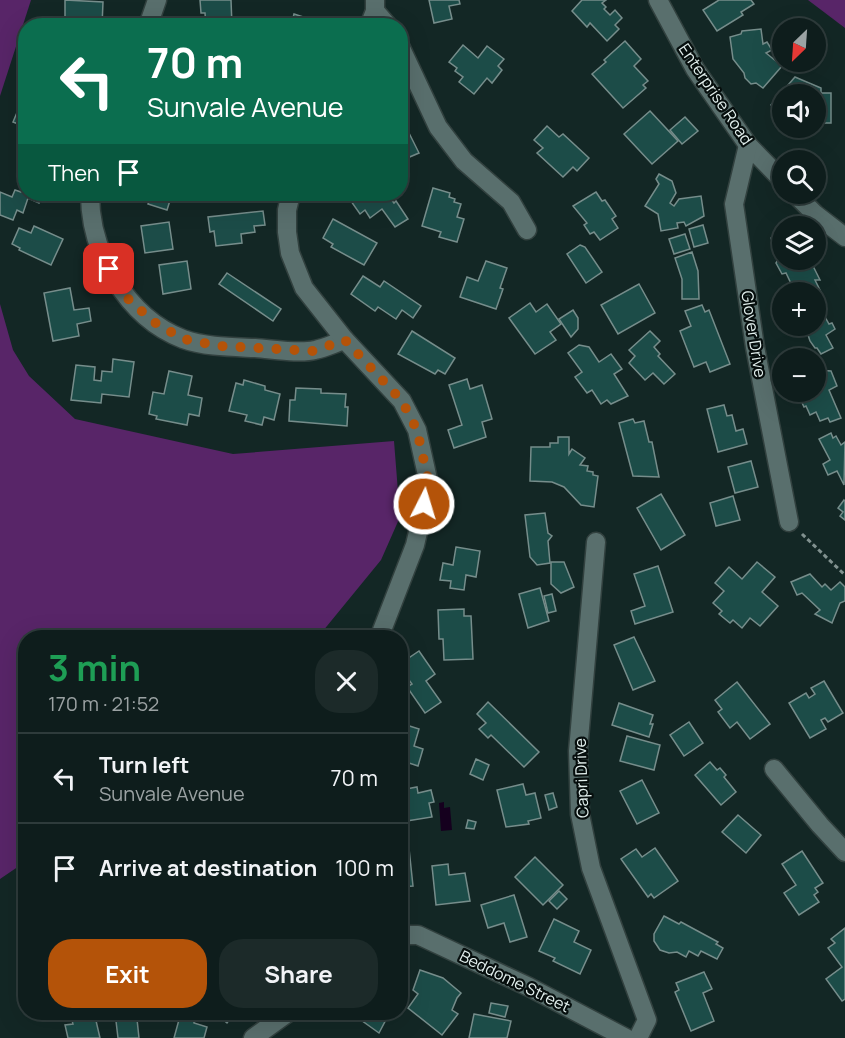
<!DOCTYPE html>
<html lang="en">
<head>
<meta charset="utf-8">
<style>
	:root { --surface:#0e1d1c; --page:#1c2a29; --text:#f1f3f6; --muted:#9ba2a3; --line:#2e3b3b; --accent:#b45309 }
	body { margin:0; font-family:Manrope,sans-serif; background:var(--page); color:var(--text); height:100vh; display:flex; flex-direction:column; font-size:22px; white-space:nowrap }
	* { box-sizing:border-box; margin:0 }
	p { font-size:20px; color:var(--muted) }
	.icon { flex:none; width:33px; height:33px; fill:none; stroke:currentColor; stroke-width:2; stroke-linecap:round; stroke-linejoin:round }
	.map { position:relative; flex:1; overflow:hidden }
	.panel { position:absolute; left:18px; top:630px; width:390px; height:390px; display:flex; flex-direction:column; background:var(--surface); border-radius:24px; box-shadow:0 6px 24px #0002,0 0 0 2px var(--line) }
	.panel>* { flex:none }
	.hud { position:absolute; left:18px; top:18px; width:390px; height:183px; border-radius:24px; box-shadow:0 6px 24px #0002,0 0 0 2px var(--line); background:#0b6e4f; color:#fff; overflow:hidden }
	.needle { width:39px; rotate:205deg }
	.buttons { position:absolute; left:772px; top:18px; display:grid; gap:12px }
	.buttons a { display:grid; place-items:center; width:54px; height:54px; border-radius:50%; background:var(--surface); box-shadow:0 6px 24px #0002,0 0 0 2px var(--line); font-size:30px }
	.pin { position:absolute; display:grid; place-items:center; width:51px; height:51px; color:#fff; margin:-26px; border-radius:12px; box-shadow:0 3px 9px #0006 }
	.me { position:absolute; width:66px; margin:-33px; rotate:5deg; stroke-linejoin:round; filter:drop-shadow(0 0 4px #0008) }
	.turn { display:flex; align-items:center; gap:21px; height:126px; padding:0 30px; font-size:27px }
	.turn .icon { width:78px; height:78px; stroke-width:2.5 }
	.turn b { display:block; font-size:42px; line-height:51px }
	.then { display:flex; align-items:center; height:57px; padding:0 30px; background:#0003; gap:12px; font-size:22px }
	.round { display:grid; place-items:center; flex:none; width:63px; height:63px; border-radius:24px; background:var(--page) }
	.headline { display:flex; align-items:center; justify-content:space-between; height:102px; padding:0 30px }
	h1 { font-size:36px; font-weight:700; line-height:45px; color:#1e9e55 }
	.button { display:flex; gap:12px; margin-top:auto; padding:12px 30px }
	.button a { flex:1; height:69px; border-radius:24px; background:var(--accent); color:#fff; font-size:24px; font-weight:700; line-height:69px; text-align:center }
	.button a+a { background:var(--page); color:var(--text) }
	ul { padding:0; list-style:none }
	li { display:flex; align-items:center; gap:18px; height:90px; padding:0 30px; border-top:2px solid var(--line) }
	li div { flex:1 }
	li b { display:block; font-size:22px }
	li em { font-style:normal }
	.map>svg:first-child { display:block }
	.green { fill:#582568 }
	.water { fill:#15001e }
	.building { fill:#1c4c48; stroke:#768d8b; stroke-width:1.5 }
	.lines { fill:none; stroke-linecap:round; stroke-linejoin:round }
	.minor-casing { stroke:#32413f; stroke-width:21 }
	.path { stroke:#81918f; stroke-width:3; stroke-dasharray:4.5 3; stroke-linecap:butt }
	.minor { stroke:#596f6d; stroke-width:18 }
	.route { stroke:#b45309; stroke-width:10; stroke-dasharray:0 18 }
	.labels { text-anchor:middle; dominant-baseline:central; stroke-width:4.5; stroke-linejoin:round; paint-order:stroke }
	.street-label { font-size:16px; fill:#e3f0ee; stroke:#060e0d }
</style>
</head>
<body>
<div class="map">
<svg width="845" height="1038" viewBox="0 0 845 1038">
	<rect width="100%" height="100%" fill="#132725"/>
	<!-- green -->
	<g class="green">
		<path d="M0 0H31L0 96Z"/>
		<path d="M808 0H845V28Z"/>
		<path d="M0 304 13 350 29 376 75 419 233 454 394 441 400 517 381 560 318 637 26 638V771L21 775 25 862 0 879Z"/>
	</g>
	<!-- water -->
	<path class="water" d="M444 802V808L450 807 452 830 441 831 439 803Z"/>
	<!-- building -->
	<g class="building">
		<path d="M65 0 103 2 102 26H79V22H65Z"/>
		<path d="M200 0H231L232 26H206L205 13H201Z"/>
		<path d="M429 0H459L460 4 449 6 452 19 434 23Z"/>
		<path d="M582 0H606L602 3 606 7 604 9 610 15 615 10 622 18 615 25 619 29 607 41 590 23 587 27 572 11Z"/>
		<path d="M719 0H751L754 4 741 12 743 15 717 31 703 10Z"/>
		<path d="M294 14 331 26H291Z"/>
		<path d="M761 29 763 44 767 42 772 50 766 53 782 66 763 88 756 83 751 84 745 78 744 73 733 59 730 37 741 34 742 31Z"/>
		<path d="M625 41 641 59 634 66 648 81 643 85 646 88 623 108 592 74 606 62 604 60Z"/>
		<path d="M463 45 478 58 487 46 504 59 498 66 502 70 492 83 487 78 474 94 459 82 463 77 455 71 457 68 449 62Z"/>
		<path d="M795 77 821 88V93H831V123H816V94H783L782 115 771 105Z"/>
		<path d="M21 103 26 104V127L13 122Z"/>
		<path d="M650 111 678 141 652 164 624 134Z"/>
		<path d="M400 115 419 153 400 161Z"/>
		<path d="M685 117 698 131 682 144 670 130Z"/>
		<path d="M547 126 559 137 563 134 589 158 577 171 573 167 563 177 537 153 543 148 534 140Z"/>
		<path d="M659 174 672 181 676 193 670 203 674 206 679 199 701 196 704 216 686 226 684 222 677 223 678 228 661 231 658 214 645 206 659 184 656 179Z"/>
		<path d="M26 181V194H61L58 201 42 195 39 203 28 198 23 213 17 210 13 220 0 215V192L12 197 15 190 21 192Z"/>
		<path d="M433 188 450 193 449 197 455 199 454 202 461 204 457 217 464 219 457 242 439 237 441 232 422 226Z"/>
		<path d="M596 192 602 201 605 200 616 216 612 219 618 228 600 240 594 232 590 234 584 225 587 223 573 206Z"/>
		<path d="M148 194H172L167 210 148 204 151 194Z"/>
		<path d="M346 194H387L394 203 396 201 408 219 395 227 382 209 370 218 365 210 360 214Z"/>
		<path d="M263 211 265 225 254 226 255 232 241 234 242 243 216 246 214 231 210 232 208 217Z"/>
		<path d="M333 219 377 243 364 265 331 247 333 244 323 238Z"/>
		<path d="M169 222 173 249 145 253 141 226Z"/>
		<path d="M703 225 708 243 694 247 689 229Z"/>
		<path d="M34 226 63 239 51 265 19 250 20 248 12 244 19 228 31 233Z"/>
		<path d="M781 231 783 232V260H810L820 280H815L821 292 816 294V292H795L786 273 782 274 776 263 779 258 771 238Z"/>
		<path d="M685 234 690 249 674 254 669 239Z"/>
		<path d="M580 245 585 247 602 272 586 283 567 254Z"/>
		<path d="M692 252 698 271 699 299H682V279L675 258Z"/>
		<path d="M187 261 191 289 163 294 159 265Z"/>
		<path d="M486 261 507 268 500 288 503 289 496 309 460 297 467 277 478 281Z"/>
		<path d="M227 273 281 309 273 321 219 284Z"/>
		<path d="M363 276 380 287 384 281 421 306 413 318 402 310 396 319 378 307 375 311 351 294Z"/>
		<path d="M639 284 655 313 618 334 601 305Z"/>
		<path d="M70 288 74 310 89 308 91 321 77 324 79 336 53 341 44 293Z"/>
		<path d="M530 303 536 312 547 304 561 324 550 332 556 340 535 354 509 318Z"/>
		<path d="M702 305 705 312 709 310 730 364 710 372 706 362 694 367 680 331 691 326 685 311Z"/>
		<path d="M573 310 578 318V329L571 337 559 319Z"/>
		<path d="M816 316 818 320 825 317 829 324 832 323 835 329 826 335 833 348 821 354 817 348H815L810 341 805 326H816Z"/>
		<path d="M412 331 455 358 445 374 438 370 435 374 398 354Z"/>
		<path d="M650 331 660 341 654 347 660 354 658 356 675 374 664 384 653 373 645 380 629 363 635 356 629 350Z"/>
		<path d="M579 345 589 347 599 362 611 354 622 369 614 374 628 396 611 404 607 400 601 404 592 390 587 393 575 377 582 372 568 353Z"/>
		<path d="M113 359 134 362 129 397 102 394 101 403 71 400 76 365 95 367 94 380 101 381 102 371 112 372Z"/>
		<path d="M816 370 831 371 837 386 829 390 841 418 830 422 828 418 820 421 816 412 810 415 806 406 804 407 797 392H816Z"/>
		<path d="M169 371 192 376 188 395 202 398 199 416 189 414 187 425 156 419 157 416 149 414 153 392 164 394Z"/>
		<path d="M467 379 470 389 482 385 492 419 482 422 486 437 454 448 448 430 462 425 449 385Z"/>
		<path d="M244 380 265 386V390L280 394 274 420 264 417 262 425 245 421 247 415 229 411 236 383 243 385Z"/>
		<path d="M296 388 321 389V393L346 394 345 407H348L347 426 289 421 290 400H295Z"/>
		<path d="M724 405 727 416 732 415 736 431 743 429 747 444 718 452 707 409Z"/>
		<path d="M633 419 635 423 644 421 649 442H652L659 477 633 476 619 423Z"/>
		<path d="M831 433 833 438 836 436 841 445 845 442 844 485 837 471 828 475 823 464 830 460 819 439Z"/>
		<path d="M558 437H569V454L572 449 585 458 580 465 588 466 587 471 593 472V475L598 476 594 507 581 505 564 487 552 482 530 481 531 447H550V443H558Z"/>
		<path d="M751 461 758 487 735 493 728 467Z"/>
		<path d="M661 494 685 535 661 550 637 508Z"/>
		<path d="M733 496 740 520 716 526 710 503Z"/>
		<path d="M844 500 845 501V520L840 516 843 512 838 508Z"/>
		<path d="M545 513 548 533 552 536 548 541 550 563 537 565 530 557 525 515Z"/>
		<path d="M456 547 480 551 476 577 466 575 464 590 450 588 451 581 440 580 443 563 453 565Z"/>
		<path d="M551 562H564L574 587 561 593 551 584Z"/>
		<path d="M757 562 775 577 762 592 778 606 760 626 750 618 742 628 733 620 730 623 719 614 722 611 713 603 724 591 715 583 729 567 742 579Z"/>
		<path d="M658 566 673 612 635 624 631 611 645 606 634 574Z"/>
		<path d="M810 574 822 587 825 584 831 590 840 582 845 587V601L840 603 832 623 815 614 820 610 802 593 797 595 791 582Z"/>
		<path d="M540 588 549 621 528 628 519 594Z"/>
		<path d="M552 594 556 611 548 613 544 596Z"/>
		<path d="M464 609V616H471L473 659 444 660 443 639H439L438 610Z"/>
		<path d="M634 637 655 681 633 690 614 645Z"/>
		<path d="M419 651 435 674 426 681 441 702 425 713 407 687 412 684 400 668V664Z"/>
		<path d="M824 681 843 713 828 722 825 718 821 720 826 729 810 738 789 703 806 693 809 698 815 694 811 688Z"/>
		<path d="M737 682 770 724 750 739 737 722 730 728 718 712 722 709 715 700Z"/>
		<path d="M488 702 539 752 524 767 491 735 488 738 479 729 486 723 477 714Z"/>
		<path d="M619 703 653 715 650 724H653L649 737 612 725Z"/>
		<path d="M689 722 703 743 684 756 670 735Z"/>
		<path d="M400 723 419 729 414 746 423 749 418 766 400 760Z"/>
		<path d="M627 736 660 745 654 770 620 761Z"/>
		<path d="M476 759 489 765 483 780 470 774Z"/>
		<path d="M710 762 717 770 720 768 726 775 724 777 736 792 721 805 695 775Z"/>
		<path d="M642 780 659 813 637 824 620 791Z"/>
		<path d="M523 784 526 795 535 793 541 818 528 821 529 824 506 827 497 790Z"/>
		<path d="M417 787 418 793 431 790 434 802 429 803 432 817 400 822V788L401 790Z"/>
		<path d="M553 793 557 807 549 810 545 795Z"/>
		<path d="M738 815 761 835 746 853 722 832Z"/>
		<path d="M468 820 476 822 474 829 466 828Z"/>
		<path d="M408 839 413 886 400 887V840Z"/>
		<path d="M655 848 678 881 654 898 651 894 648 897 621 859 636 849 642 857Z"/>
		<path d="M802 851 823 883 815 888 818 892 814 895 819 902 799 915 784 893 796 885 782 864Z"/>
		<path d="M535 857 563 885 543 905 515 877Z"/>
		<path d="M448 864 449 875 465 873 470 901 436 905 432 866Z"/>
		<path d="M559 891 567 899 557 909 549 901Z"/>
		<path d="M514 895 527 937 510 942 504 923 488 928 481 905Z"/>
		<path d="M664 916 679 924 681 922 718 942 716 944 723 948 717 959 701 951 698 956 689 951 686 957 677 952 669 953 660 950 654 941V934Z"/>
		<path d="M554 919 579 931 574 942 591 950 580 974 553 961 555 958 539 951Z"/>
		<path d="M845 928V999L842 1001 826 979 842 967 828 948 835 943 831 939Z"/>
		<path d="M420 970 443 978 461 993 457 998 452 1010 458 1014 442 1035 408 1008 418 994 413 990Z"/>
		<path d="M704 972 712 989 703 993 714 1021 691 1031 675 992 679 990 676 983Z"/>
		<path d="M491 1003 508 1006 505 1017 489 1013Z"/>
		<path d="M94 1012 100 1038H68L65 1025 73 1024 70 1013Z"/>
		<path d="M214 1012H235L227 1023Z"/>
		<path d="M390 1012 379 1033 361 1020 367 1012Z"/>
		<path d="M474 1014 511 1021 507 1038H469Z"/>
		<path d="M180 1016 194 1020V1023L207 1027 204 1038H174Z"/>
		<path d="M137 1019 139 1038H118L116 1021Z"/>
	</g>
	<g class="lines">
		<!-- minor casing -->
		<g class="minor-casing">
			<g id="minor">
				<path d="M658 0 695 69 748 145 783 181"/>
				<path d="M375 11 388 26"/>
				<path d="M148 26 157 0"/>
				<path d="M369 26 375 11V0"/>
				<path d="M400 46 438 127 464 161 511 202 527 230"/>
				<path d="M748 145 734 204 755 347 789 522"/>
				<path d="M90 194C90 252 126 317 183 339 205 347 232 347 255 348 272 349 299 354 315 350 325 348 335 343 345 340"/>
				<path d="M291 194 287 210V232L290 253 304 288 345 340 402 401 417 430 429 484 415 545 379 638"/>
				<path d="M795 194 815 214 845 237"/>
				<path d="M596 542 578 751 580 814 591 868 647 1020 638 1038"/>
				<path d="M774 769 820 825 845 852"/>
				<path d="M400 935H418L529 987 626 1038"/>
				<path d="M253 1038 289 1012"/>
			</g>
		</g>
		<!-- path -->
		<path class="path" d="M802 534 845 575"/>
		<!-- minor -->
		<use href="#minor" class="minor"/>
	</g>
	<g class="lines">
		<!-- route -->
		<path class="route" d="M109 269 129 300 154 322 183 339 220 346 313 351 345 340 402 401 417 430 429 484 424 504"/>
	</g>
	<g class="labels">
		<!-- street labels -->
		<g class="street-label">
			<text transform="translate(716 94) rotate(56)">Enterprise Road</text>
			<text transform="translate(754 334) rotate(81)">Glover Drive</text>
			<text transform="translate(581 778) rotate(-92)">Capri Drive</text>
			<text transform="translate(515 981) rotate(26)">Beddome Street</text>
		</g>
	</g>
</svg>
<div class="buttons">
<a><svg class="needle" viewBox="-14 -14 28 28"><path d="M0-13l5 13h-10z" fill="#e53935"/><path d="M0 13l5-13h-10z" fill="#9ba2a3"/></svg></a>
<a><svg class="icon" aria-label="sound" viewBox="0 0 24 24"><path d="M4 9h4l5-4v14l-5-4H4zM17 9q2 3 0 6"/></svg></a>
<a><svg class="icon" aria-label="search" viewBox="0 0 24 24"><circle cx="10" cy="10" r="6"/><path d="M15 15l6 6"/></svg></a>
<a><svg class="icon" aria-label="layers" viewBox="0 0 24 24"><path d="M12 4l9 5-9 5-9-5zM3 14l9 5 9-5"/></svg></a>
<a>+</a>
<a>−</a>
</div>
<div class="pin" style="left:109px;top:269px;background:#d93025"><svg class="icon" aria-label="arrive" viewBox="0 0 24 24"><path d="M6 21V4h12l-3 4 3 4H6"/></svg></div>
<svg class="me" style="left:424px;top:504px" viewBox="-20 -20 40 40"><circle r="17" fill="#b45309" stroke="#fff" stroke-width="3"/><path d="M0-11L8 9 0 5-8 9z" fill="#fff"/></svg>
<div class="hud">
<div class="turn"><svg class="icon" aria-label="left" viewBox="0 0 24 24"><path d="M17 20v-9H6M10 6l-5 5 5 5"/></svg><div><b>70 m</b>Sunvale Avenue</div></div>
<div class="then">Then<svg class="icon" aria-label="arrive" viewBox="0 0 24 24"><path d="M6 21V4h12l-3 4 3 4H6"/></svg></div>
</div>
<section class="panel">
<div class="headline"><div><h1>3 min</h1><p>170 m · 21:52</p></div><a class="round"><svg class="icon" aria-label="close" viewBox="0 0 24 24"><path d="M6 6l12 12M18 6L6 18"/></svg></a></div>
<ul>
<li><svg class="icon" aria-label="left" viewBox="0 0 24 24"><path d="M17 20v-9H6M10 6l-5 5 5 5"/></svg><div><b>Turn left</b><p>Sunvale Avenue</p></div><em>70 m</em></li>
<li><svg class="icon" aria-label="arrive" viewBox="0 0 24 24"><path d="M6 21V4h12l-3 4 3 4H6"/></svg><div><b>Arrive at destination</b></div><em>100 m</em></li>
</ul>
<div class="button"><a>Exit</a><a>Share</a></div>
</section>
</div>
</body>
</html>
